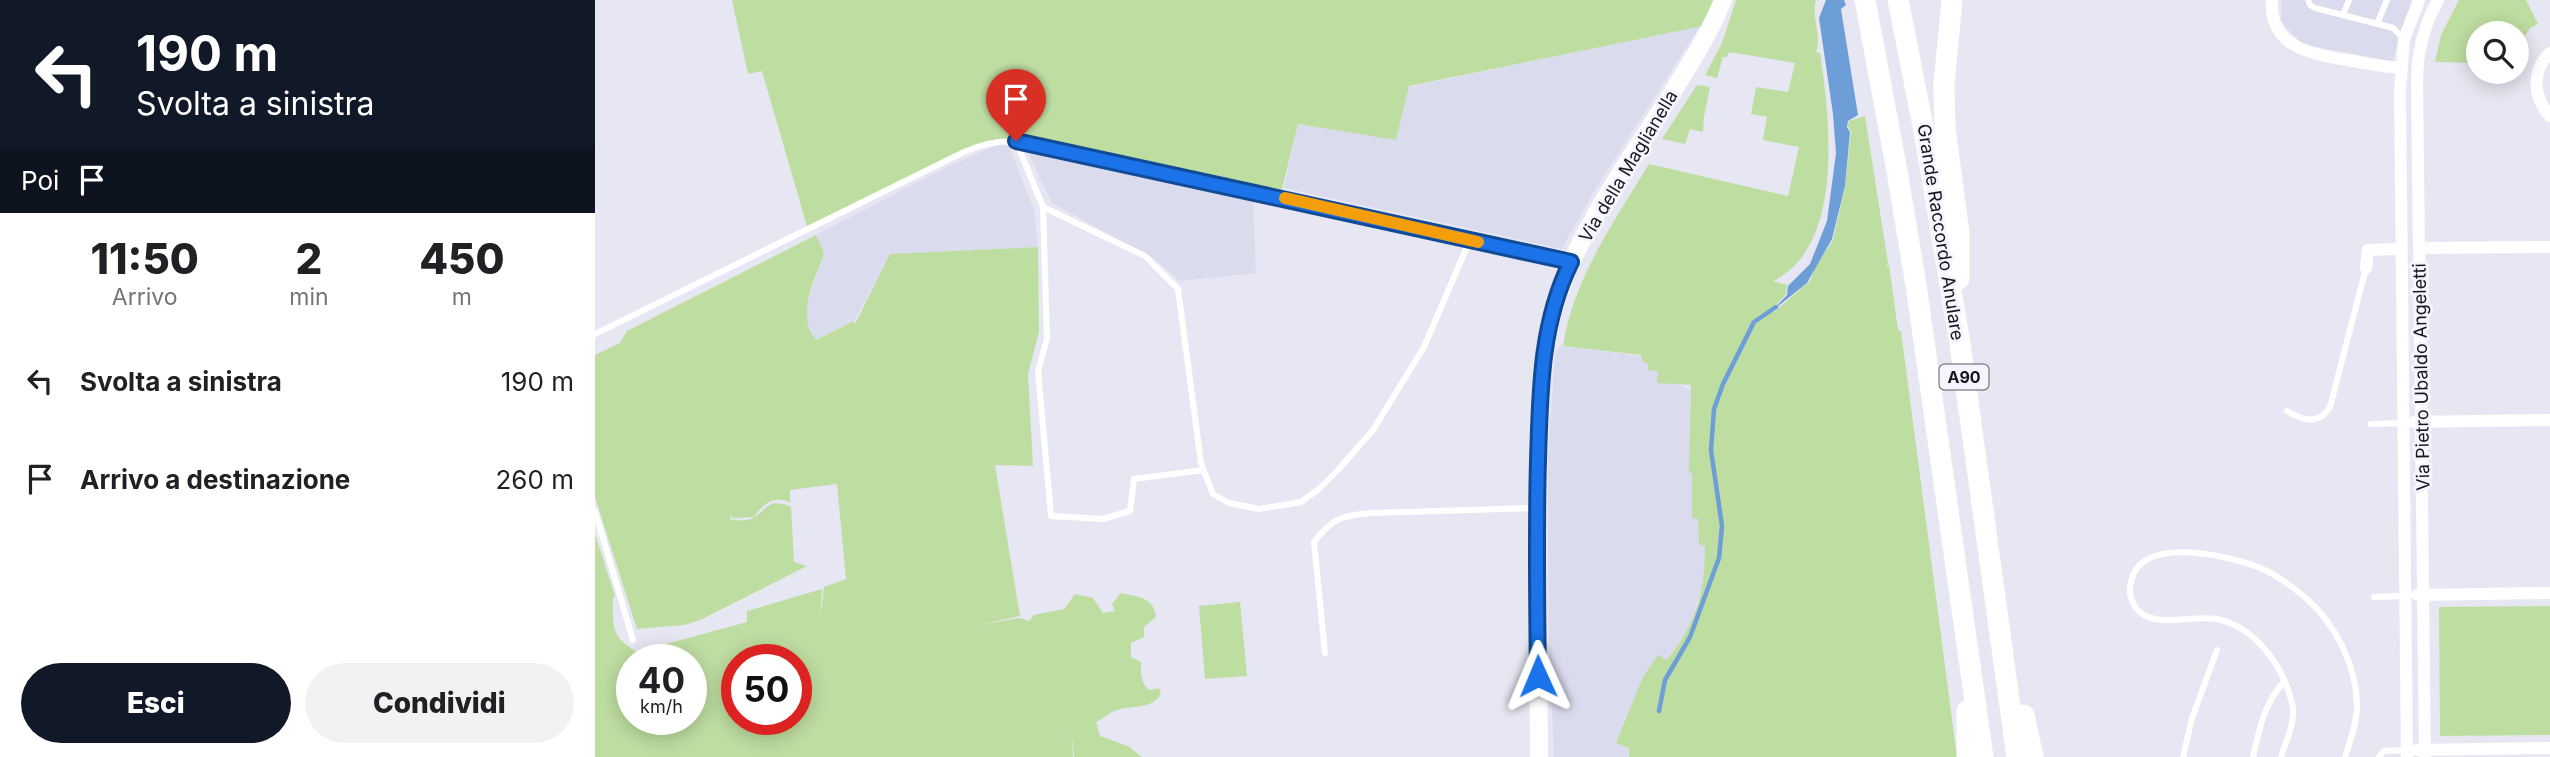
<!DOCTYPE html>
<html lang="it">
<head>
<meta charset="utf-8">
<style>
	:root { --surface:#fff; --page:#f2f2f2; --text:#202124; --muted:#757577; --accent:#111827 }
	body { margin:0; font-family:Inter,sans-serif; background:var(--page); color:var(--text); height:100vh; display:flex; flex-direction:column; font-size:26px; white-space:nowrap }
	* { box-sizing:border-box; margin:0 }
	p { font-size:23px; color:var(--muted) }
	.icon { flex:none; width:38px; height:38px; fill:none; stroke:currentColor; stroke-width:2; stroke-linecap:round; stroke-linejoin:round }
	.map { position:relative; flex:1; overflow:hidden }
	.drawer { display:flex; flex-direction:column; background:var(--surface); width:595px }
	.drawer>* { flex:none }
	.banner { background:#111827; color:#fff; overflow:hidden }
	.tools { position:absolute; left:1871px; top:21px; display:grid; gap:14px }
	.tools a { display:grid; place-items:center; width:63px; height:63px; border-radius:50%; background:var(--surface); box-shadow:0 4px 18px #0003; font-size:35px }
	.speed { position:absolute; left:21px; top:644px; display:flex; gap:14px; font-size:35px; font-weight:700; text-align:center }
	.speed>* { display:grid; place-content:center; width:91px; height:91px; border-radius:50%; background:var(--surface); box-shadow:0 4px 18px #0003; line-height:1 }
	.speed small { font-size:18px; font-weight:400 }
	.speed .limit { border:10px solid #d22; background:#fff; color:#111 }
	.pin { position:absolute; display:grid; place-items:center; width:60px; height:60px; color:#fff; margin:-72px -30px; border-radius:50% 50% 50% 0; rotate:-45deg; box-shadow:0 0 7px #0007 }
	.pin .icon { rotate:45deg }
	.me { position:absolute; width:77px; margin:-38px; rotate:359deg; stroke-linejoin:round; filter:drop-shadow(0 0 5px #0008) }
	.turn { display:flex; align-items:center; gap:24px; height:147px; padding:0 21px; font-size:32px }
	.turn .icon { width:91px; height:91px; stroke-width:2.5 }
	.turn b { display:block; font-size:49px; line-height:60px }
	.then { display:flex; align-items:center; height:66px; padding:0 21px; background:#0003; gap:14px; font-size:26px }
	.eta { display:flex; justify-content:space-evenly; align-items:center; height:119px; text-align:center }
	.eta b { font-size:42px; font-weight:800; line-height:49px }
	.primary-button { display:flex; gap:14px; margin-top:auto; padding:14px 21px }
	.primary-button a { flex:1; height:80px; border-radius:42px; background:var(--accent); color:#fff; font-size:28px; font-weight:800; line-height:80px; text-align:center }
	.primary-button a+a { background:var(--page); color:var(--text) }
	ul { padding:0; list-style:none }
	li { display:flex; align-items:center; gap:21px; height:98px; padding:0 21px }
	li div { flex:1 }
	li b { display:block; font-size:26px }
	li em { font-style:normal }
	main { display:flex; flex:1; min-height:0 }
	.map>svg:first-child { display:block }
	.built { fill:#dbdbee }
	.green { fill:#bedda0; fill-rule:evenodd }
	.water { fill:#6d9ed8 }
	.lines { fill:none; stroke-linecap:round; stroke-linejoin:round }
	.stream { stroke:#6d9ed8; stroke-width:4.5 }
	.lane { stroke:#fff; stroke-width:6 }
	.street { stroke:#fff; stroke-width:12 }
	.secondary { stroke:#fff; stroke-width:18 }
	.highway { stroke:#fff; stroke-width:21 }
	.route-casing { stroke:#114b97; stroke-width:18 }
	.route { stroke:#1a73e8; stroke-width:12 }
	.slow { stroke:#f59e0b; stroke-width:12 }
	.labels { text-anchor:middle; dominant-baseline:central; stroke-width:6; stroke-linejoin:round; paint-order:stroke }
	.shield { fill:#f5f5ff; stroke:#5a5a5f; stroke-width:2 }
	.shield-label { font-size:16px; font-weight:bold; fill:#17171b }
	.street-label { font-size:18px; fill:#17171b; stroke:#f5f5ff }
</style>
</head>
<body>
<main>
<section class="drawer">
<div class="banner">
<div class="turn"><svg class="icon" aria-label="left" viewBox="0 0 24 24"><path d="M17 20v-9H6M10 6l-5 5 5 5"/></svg><div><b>190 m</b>Svolta a sinistra</div></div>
<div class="then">Poi<svg class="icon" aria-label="arrive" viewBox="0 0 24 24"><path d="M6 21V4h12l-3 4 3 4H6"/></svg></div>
</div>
<div class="eta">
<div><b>11:50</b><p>Arrivo</p></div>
<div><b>2</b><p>min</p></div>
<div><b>450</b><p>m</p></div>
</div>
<ul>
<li><svg class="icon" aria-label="left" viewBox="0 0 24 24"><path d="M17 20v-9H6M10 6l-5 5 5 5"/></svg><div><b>Svolta a sinistra</b></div><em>190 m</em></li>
<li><svg class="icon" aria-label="arrive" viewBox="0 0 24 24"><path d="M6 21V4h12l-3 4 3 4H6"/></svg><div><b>Arrivo a destinazione</b></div><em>260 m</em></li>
</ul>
<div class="primary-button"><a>Esci</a><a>Condividi</a></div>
</section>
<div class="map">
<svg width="1955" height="757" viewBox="0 0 1955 757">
	<rect width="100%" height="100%" fill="#e7e7f3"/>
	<!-- built -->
	<g class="built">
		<path d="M1687 0H1817L1797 61 1707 44 1686 21Z"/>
		<path d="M1105 26 999 191 967 249 689 188 703 124 801 139 814 87Z"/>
		<path d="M404 144 414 146 439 210 443 247 296 254 259 321 221 340 214 332 210 318 213 301 229 253 221 235 352 167Z"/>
		<path d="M431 148 658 196 661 273 585 281 558 258 457 203Z"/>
		<path d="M965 346 1064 358 1081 383 1103 394 1107 532 1115 563 1096 623 1065 673 1040 723 1033 757H959L954 649 953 457 960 353Z"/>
	</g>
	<!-- green -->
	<g class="green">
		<path d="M137 0H1125L1118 24 814 86 801 140 703 124 685 197 421 141 382 147 213 230 167 71 153 74Z"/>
		<path d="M1141 0H1221C1216 17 1227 37 1221 52L1225 53C1235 118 1250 246 1178 281L1192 285 1191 294 1176 311 1179 312 1215 281 1220 268 1238 240 1250 187 1256 132 1253 126 1254 121 1270 116 1293 263 1291 266 1294 265 1303 330 1306 331 1362 757H1034V748L1021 743 1048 677 1063 655 1072 660C1102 622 1110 592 1110 546L1104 544 1103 519 1097 518V474L1094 472 1096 385 1062 383 1063 371 1053 370V363L1048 362 1046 355 968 346C979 277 1019 222 1054 164L1193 196 1204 147 1168 140 1172 117 1156 114 1161 87 1193 92 1200 63 1134 52 1132 57H1128L1122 78 1110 75 1127 43Z"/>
		<path d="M1864 0H1931L1943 24 1935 28 1922 49V33H1883V63L1840 62 1846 35Z"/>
		<path d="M1102 85 1115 87 1109 117 1108 132 1095 129 1090 144 1067 139Z"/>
		<path d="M221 235 229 253C220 280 200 315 221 340L259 321 260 324 295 254 443 247 444 332 433 374 438 466 400 465 425 616 384 625 425 618 434 621 439 615 469 609 480 594 498 598 508 613 520 611 517 604 526 593C543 597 559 597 561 617L549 627V637L536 643V657L546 662C546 673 545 682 554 690L564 688 566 694C556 710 538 705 522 710 515 712 509 718 501 722L505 736 533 746 547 757H479L476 728 478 757H0V534L20 596 18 597C18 626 15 636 42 652L152 622V611L227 589 225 619 229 587 251 579 242 484 195 490V502C179 496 168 503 159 517L137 518V514L135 519C173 528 163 492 196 507L199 562 212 566 105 620 89 625 42 629 0 497V355L25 343 32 331ZM37 660H96V719H37ZM142 660H201V719H142Z"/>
		<path d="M645 602 652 676 610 679 604 606Z"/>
		<path d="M1955 606V735L1845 736 1844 607Z"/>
	</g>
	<!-- water -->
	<path class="water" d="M1231 0H1249L1251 5 1246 9 1263 115 1253 121 1252 127 1255 132 1250 186 1237 239 1212 283 1177 311 1192 295 1193 286 1215 264 1232 221 1241 153 1238 114 1224 18Z"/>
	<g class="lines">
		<!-- stream -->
		<path class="stream" d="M1064 711 1070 680 1095 637 1124 558 1127 526 1116 450 1119 409 1128 384 1159 322 1181 307"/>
		<!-- lane -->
		<g class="lane">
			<path d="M1713 0 1715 5 1720 8 1791 26 1798 28 1808 38"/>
			<path d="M1748 15 1754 0"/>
			<path d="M1782 24 1792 0"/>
			<path d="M421 141 448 207 550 256 583 289 606 463 618 494 634 503 664 509 706 502 724 489 742 471 778 430 829 347 875 240"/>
			<path d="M448 207 452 339 443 371 456 516 508 519 535 511 539 479 609 470"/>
			<path d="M0 334 369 152C387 144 405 139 425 142L973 262"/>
			<path d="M1692 411C1708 420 1723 426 1735 407L1771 268"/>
			<path d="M1776 424 1808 423"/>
			<path d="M0 511 38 640"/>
			<path d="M1779 597 1811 596"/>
			<path d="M730 653 719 542C738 517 747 516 777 513L940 508"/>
			<path d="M1588 757 1597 718 1622 650"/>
			<path d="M1658 757C1664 730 1670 700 1690 681"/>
			<path d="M1686 757C1690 744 1697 730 1698 716 1699 710 1697 702 1695 696 1685 662 1659 627 1622 619 1597 614 1551 632 1538 603 1534 595 1534 587 1537 578 1550 534 1643 557 1672 571 1686 578 1699 588 1711 598 1740 624 1762 666 1762 706 1762 723 1755 741 1750 757"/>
			<path d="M1784 757 1789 751 1812 750"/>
		</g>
		<!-- street -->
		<g class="street">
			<path d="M1677 0C1674 47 1716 54 1752 60 1770 63 1788 67 1806 68"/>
			<path d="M1955 53C1936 71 1938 97 1955 116"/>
			<path d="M1824 248 1955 247"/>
			<path d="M1771 268 1773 250 1806 249"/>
			<path d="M1819 422 1955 420"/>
			<path d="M1822 595 1955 593"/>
			<path d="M1822 750 1955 748"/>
			<path d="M1812 757 1805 92 1809 39 1824 0"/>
			<path d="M1830 757 1822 82C1822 53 1829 25 1843 0"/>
		</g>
		<!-- secondary -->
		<path class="secondary" d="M944 757C944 663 940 569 943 475 944 404 944 333 974 267 1002 205 1041 150 1077 93 1095 63 1115 33 1128 0"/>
		<!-- highway -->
		<g class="highway">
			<path d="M1270 0 1302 171 1321 285 1388 757"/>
			<path d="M1303 0 1330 136 1365 344 1422 757"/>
			<path d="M1357 0 1349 84 1350 128 1364 233V279"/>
			<path d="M1429 715 1438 757"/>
			<path d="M1372 757V711"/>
		</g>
	</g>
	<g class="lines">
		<!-- route casing -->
		<g class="route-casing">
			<path id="route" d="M421 141 976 262C945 324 945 394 943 461 941 533 942 604 943 676"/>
		</g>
		<!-- route -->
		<use href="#route" class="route"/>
		<!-- slow -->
		<path class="slow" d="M690 198 883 242"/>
	</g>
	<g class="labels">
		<!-- shield labels -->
		<rect class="shield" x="1344.5" y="364.5" width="49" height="25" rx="5"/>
		<g class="shield-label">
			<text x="1369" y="377">A90</text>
		</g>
		<!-- street labels -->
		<g class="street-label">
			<text transform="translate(1033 166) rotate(-59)">Via della Maglianella</text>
			<text transform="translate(1346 232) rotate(81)">Grande Raccordo Anulare</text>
			<text transform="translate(1826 377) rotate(-91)">Via Pietro Ubaldo Angeletti</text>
		</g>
	</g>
</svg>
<div class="tools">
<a><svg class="icon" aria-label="search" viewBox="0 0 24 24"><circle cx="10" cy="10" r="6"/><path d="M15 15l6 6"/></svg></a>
</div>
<div class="speed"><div>40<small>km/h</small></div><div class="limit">50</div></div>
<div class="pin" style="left:421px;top:141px;background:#d93025"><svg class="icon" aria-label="arrive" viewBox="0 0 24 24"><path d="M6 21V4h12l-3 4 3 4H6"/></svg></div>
<svg class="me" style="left:943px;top:676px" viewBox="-20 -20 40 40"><path d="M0-17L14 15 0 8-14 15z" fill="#1a73e8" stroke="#fff" stroke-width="4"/></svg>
</div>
</main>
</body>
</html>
